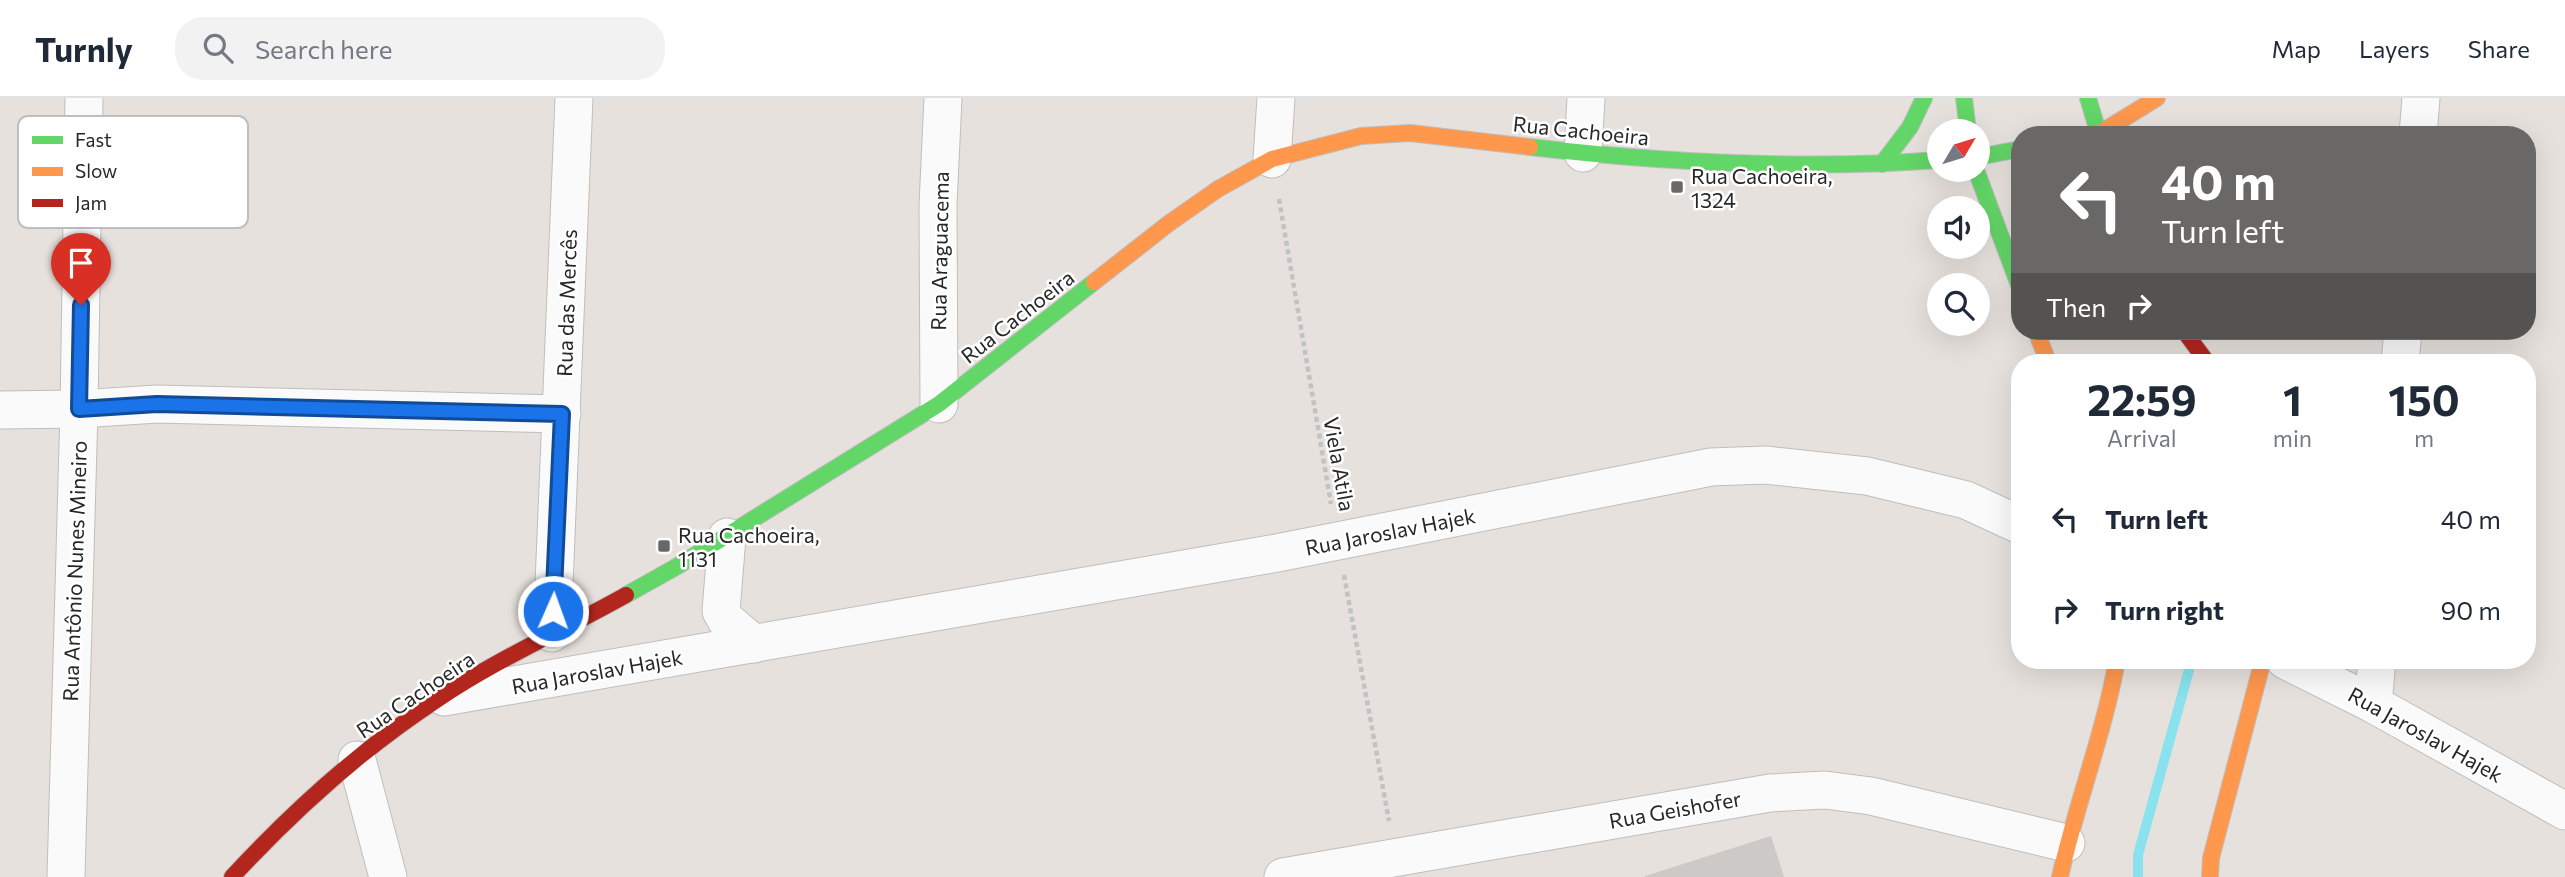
<!DOCTYPE html>
<html lang="en">
<head>
<meta charset="utf-8">
<style>
	:root { --surface:#fff; --page:#f2f2f3; --text:#1f2937; --muted:#747a83; --line:#e0e1e3 }
	body { margin:0; font-family:Commissioner,sans-serif; background:var(--page); color:var(--text); height:100vh; display:flex; flex-direction:column; font-size:26px; white-space:nowrap }
	* { box-sizing:border-box; margin:0 }
	p { font-size:23px; color:var(--muted) }
	.icon { flex:none; width:38px; height:38px; fill:none; stroke:currentColor; stroke-width:2; stroke-linecap:round; stroke-linejoin:round }
	.map { position:relative; flex:1; overflow:hidden }
	.side { position:absolute; left:2011px; top:256px; width:525px; height:315px; display:flex; flex-direction:column; background:var(--surface); border-radius:28px; box-shadow:0 7px 28px #0002 }
	.side>* { flex:none }
	.guide { position:absolute; left:2011px; top:28px; width:525px; height:214px; border-radius:28px; box-shadow:0 7px 28px #0002; background:#6a6866; color:#fff; overflow:hidden }
	.needle { width:46px; rotate:52deg }
	.buttons { position:absolute; left:1927px; top:21px; display:grid; gap:14px }
	.buttons a { display:grid; place-items:center; width:63px; height:63px; border-radius:50%; background:var(--surface); box-shadow:0 7px 28px #0002; font-size:35px }
	.pin { position:absolute; display:grid; place-items:center; width:60px; height:60px; color:#fff; margin:-72px -30px; border-radius:50% 50% 50% 0; rotate:-45deg; box-shadow:0 0 7px #0007 }
	.pin .icon { rotate:45deg }
	.me { position:absolute; width:77px; margin:-38px; rotate:2deg; stroke-linejoin:round; filter:drop-shadow(0 0 5px #0008) }
	.turn { display:flex; align-items:center; gap:24px; height:147px; padding:0 35px; font-size:32px }
	.turn .icon { width:91px; height:91px; stroke-width:2.5 }
	.turn b { display:block; font-size:49px; line-height:60px }
	.then { display:flex; align-items:center; height:66px; padding:0 35px; background:#0003; gap:14px; font-size:26px }
	.eta { display:flex; justify-content:space-evenly; align-items:center; height:119px; text-align:center }
	.eta b { font-size:42px; font-weight:700; line-height:49px }
	ul { padding:0; list-style:none }
	li { display:flex; align-items:center; gap:21px; height:91px; padding:0 35px }
	li div { flex:1 }
	li b { display:block; font-size:26px }
	li em { font-style:normal }
	header { display:flex; align-items:center; gap:42px; box-sizing:border-box; height:98px; padding:0 35px; background:var(--surface); border-bottom:2px solid var(--line) }
	header strong { font-size:33px }
	nav { display:flex; gap:38px; margin-inline-start:auto; font-size:24px }
	.search { width:490px; height:63px; background:var(--page); display:flex; align-items:center; gap:18px; box-sizing:border-box; padding:0 24px; border-radius:28px; color:var(--muted); font-size:26px }
	.map>svg:first-child { display:block }
	.lines { fill:none; stroke-linecap:round; stroke-linejoin:round }
	.stream { stroke:#89e2ee; stroke-width:10 }
	.building { fill:#ccc9c6 }
	.street-casing { stroke:#bfbebe; stroke-width:39 }
	.fast-casing { stroke:#bfbebe; stroke-width:18 }
	.slow-casing { stroke:#bfbebe; stroke-width:18 }
	.jam-casing { stroke:#bfbebe; stroke-width:18 }
	.path { stroke:#c2c2c1; stroke-width:4.5; stroke-dasharray:5 3.5; stroke-linecap:butt }
	.street { stroke:#fbfafa; stroke-width:37 }
	.fast { stroke:#63d668; stroke-width:16 }
	.slow { stroke:#ff974d; stroke-width:16 }
	.jam { stroke:#b3261e; stroke-width:16 }
	.route-casing { stroke:#114b97; stroke-width:18 }
	.route { stroke:#1a73e8; stroke-width:12 }
	.poi-dot { fill:#6a6866; stroke:#fff; stroke-width:2.5 }
	.labels { text-anchor:middle; dominant-baseline:central; stroke-width:5; stroke-linejoin:round; paint-order:stroke }
	.street-label { font-size:21px; fill:#272727; stroke:#fff }
	.poi-label { font-size:21px; fill:#272727; stroke:#fff; text-anchor:start }
	.key { fill:#fff; stroke:#bebebe; stroke-width:2 }
	.key-label { font-size:19px; fill:#272727 }
</style>
</head>
<body>
<header>
<strong>Turnly</strong>
<div class="search"><svg class="icon" aria-label="search" viewBox="0 0 24 24"><circle cx="10" cy="10" r="6"/><path d="M15 15l6 6"/></svg>Search here</div>
<nav><a>Map</a><a>Layers</a><a>Share</a></nav>
</header>
<div class="map">
<svg width="2565" height="779" viewBox="0 0 2565 779">
	<rect width="100%" height="100%" fill="#e6e1dc"/>
	<g class="lines">
		<!-- stream -->
		<path class="stream" d="M2138 779V757L2189 572"/>
	</g>
	<!-- building -->
	<path class="building" d="M1771 738 1784 779H1645V778Z"/>
	<g class="lines">
		<!-- street casing -->
		<g class="street-casing">
			<g id="street">
				<path d="M2418 37 2421 0"/>
				<path d="M1583 55 1586 0"/>
				<path d="M1272 61 1276 0"/>
				<path d="M2400 264 2403 233"/>
				<path d="M939 306 938 107 943 0"/>
				<path d="M0 312 79 311 157 306 562 316"/>
				<path d="M727 439 721 513 726 522 754 546"/>
				<path d="M552 535 574 0"/>
				<path d="M2285 562 2373 606 2565 713"/>
				<path d="M444 599 1277 455 1711 369 1765 367 1867 378 1966 402 2020 427"/>
				<path d="M2373 606 2377 562"/>
				<path d="M357 662 388 779"/>
				<path d="M66 779 79 311 84 0"/>
				<path d="M1283 779 1770 695 1825 692 1871 698 2066 745"/>
			</g>
		</g>
		<!-- fast casing -->
		<g class="fast-casing">
			<g id="fast">
				<path d="M1964 0 1968 33"/>
				<path d="M2088 0 2099 37"/>
				<path d="M1530 49C1666 65 1802 72 1939 62"/>
				<path d="M1978 59 2020 51"/>
				<path d="M1882 66 1910 29 1924 0"/>
				<path d="M1976 72 2020 190"/>
				<path d="M626 497 676 469 939 306 1094 184"/>
			</g>
		</g>
		<!-- slow casing -->
		<g class="slow-casing">
			<g id="slow">
				<path d="M2097 37 2157 0"/>
				<path d="M1094 184 1168 126 1218 91 1272 61 1361 38 1410 35 1530 49"/>
				<path d="M2036 233 2048 264"/>
				<path d="M2060 779C2076 706 2104 636 2117 562"/>
				<path d="M2210 779 2211 760 2263 562"/>
			</g>
		</g>
		<!-- jam casing -->
		<g class="jam-casing">
			<g id="jam">
				<path d="M2184 233 2207 264"/>
				<path d="M232 779C293 713 363 650 438 601 497 561 564 532 626 497"/>
			</g>
		</g>
		<!-- path -->
		<g class="path">
			<path d="M1279 101 1331 406"/>
			<path d="M1344 477 1389 723"/>
		</g>
		<!-- street -->
		<use href="#street" class="street"/>
		<!-- fast -->
		<use href="#fast" class="fast"/>
		<!-- slow -->
		<use href="#slow" class="slow"/>
		<!-- jam -->
		<use href="#jam" class="jam"/>
	</g>
	<g class="lines">
		<!-- route casing -->
		<g class="route-casing">
			<path id="route" d="M81 207 79 311 157 306 562 316 553 513"/>
		</g>
		<!-- route -->
		<use href="#route" class="route"/>
	</g>
	<!-- markers -->
	<g class="poi-dot">
		<rect x="1670" y="82" width="14" height="14" rx="3.5"/>
		<rect x="657" y="441" width="14" height="14" rx="3.5"/>
	</g>
	<g class="labels">
		<!-- street labels -->
		<g class="street-label">
			<text transform="translate(1581 32) rotate(6)">Rua Cachoeira</text>
			<text transform="translate(939 153) rotate(-89)">Rua Araguacema</text>
			<text transform="translate(566 205) rotate(-88)">Rua das Mercês</text>
			<text transform="translate(1017 218) rotate(-38)">Rua Cachoeira</text>
			<text transform="translate(1340 366) rotate(80)">Viela Atila</text>
			<text transform="translate(1390 433) rotate(-11)">Rua Jaroslav Hajek</text>
			<text transform="translate(74 473) rotate(-88)">Rua Antônio Nunes Mineiro</text>
			<text transform="translate(597 573) rotate(-10)">Rua Jaroslav Hajek</text>
			<text transform="translate(415 596) rotate(-34)">Rua Cachoeira</text>
			<text transform="translate(2426 636) rotate(29)">Rua Jaroslav Hajek</text>
			<text transform="translate(1675 711) rotate(-10)">Rua Geishofer</text>
		</g>
		<!-- poi labels -->
		<g class="poi-label">
			<text x="1691" y="77">Rua Cachoeira,<tspan x="1691" dy="24">1324</tspan></text>
			<text x="678" y="436">Rua Cachoeira,<tspan x="678" dy="24">1131</tspan></text>
		</g>
	</g>
	<!-- legend -->
	<rect x="18" y="18" width="230" height="112" rx="10" class="key"/>
	<rect x="32" y="38" width="31" height="8" fill="#63d668"/>
	<rect x="32" y="69" width="31" height="9" fill="#ff974d"/>
	<rect x="32" y="101" width="31" height="8" fill="#b3261e"/>
	<g class="key-label">
		<text x="75" y="49">Fast</text>
		<text x="75" y="80">Slow</text>
		<text x="75" y="112">Jam</text>
	</g>
</svg>
<div class="buttons">
<a><svg class="needle" viewBox="-14 -14 28 28"><path d="M0-13l5 13h-10z" fill="#e53935"/><path d="M0 13l5-13h-10z" fill="#747a83"/></svg></a>
<a><svg class="icon" aria-label="sound" viewBox="0 0 24 24"><path d="M4 9h4l5-4v14l-5-4H4zM17 9q2 3 0 6"/></svg></a>
<a><svg class="icon" aria-label="search" viewBox="0 0 24 24"><circle cx="10" cy="10" r="6"/><path d="M15 15l6 6"/></svg></a>
</div>
<div class="pin" style="left:81px;top:207px;background:#d93025"><svg class="icon" aria-label="arrive" viewBox="0 0 24 24"><path d="M6 21V4h12l-3 4 3 4H6"/></svg></div>
<svg class="me" style="left:553px;top:513px" viewBox="-20 -20 40 40"><circle r="17" fill="#1a73e8" stroke="#fff" stroke-width="3"/><path d="M0-11L8 9 0 5-8 9z" fill="#fff"/></svg>
<div class="guide">
<div class="turn"><svg class="icon" aria-label="left" viewBox="0 0 24 24"><path d="M17 20v-9H6M10 6l-5 5 5 5"/></svg><div><b>40 m</b>Turn left</div></div>
<div class="then">Then<svg class="icon" aria-label="right" viewBox="0 0 24 24"><path d="M7 20v-9h11M14 6l5 5-5 5"/></svg></div>
</div>
<section class="side">
<div class="eta">
<div><b>22:59</b><p>Arrival</p></div>
<div><b>1</b><p>min</p></div>
<div><b>150</b><p>m</p></div>
</div>
<ul>
<li><svg class="icon" aria-label="left" viewBox="0 0 24 24"><path d="M17 20v-9H6M10 6l-5 5 5 5"/></svg><div><b>Turn left</b></div><em>40 m</em></li>
<li><svg class="icon" aria-label="right" viewBox="0 0 24 24"><path d="M7 20v-9h11M14 6l5 5-5 5"/></svg><div><b>Turn right</b></div><em>90 m</em></li>
</ul>
</section>
</div>
</body>
</html>
